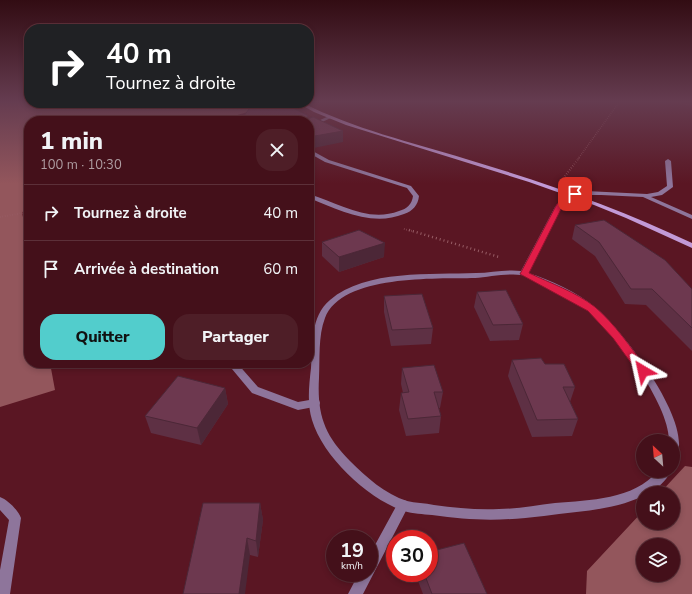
<!DOCTYPE html>
<html lang="fr">
<head>
<meta charset="utf-8">
<style>
	:root { --surface:#44101a; --page:#4e1e27; --text:#f1f3f6; --muted:#af9da2; --line:#5c3039; --accent:#52cdcc }
	body { margin:0; font-family:"Nunito Sans",sans-serif; background:var(--page); color:var(--text); height:100vh; display:flex; flex-direction:column; font-size:15px; white-space:nowrap }
	* { box-sizing:border-box; margin:0 }
	p { font-size:13px; color:var(--muted) }
	.icon { flex:none; width:22px; height:22px; fill:none; stroke:currentColor; stroke-width:2; stroke-linecap:round; stroke-linejoin:round }
	.map { position:relative; flex:1; overflow:hidden }
	.details { position:absolute; left:24px; top:116px; width:290px; height:252px; display:flex; flex-direction:column; background:var(--surface); border-radius:16px; box-shadow:0 2px 6px #0003,0 0 0 1px var(--line) }
	.details>* { flex:none }
	.top-card { position:absolute; left:24px; top:24px; width:290px; height:84px; border-radius:16px; box-shadow:0 2px 6px #0003,0 0 0 1px var(--line); background:#202124; color:#fff; overflow:hidden }
	.needle { width:26px; rotate:334deg }
	.fabs { position:absolute; left:636px; top:434px; display:grid; gap:8px }
	.fabs a { display:grid; place-items:center; width:44px; height:44px; border-radius:50%; background:var(--surface); box-shadow:0 2px 6px #0003,0 0 0 1px var(--line); font-size:20px }
	.speed { position:absolute; left:326px; top:530px; display:flex; gap:8px; font-size:20px; font-weight:700; text-align:center }
	.speed>* { display:grid; place-content:center; width:52px; height:52px; border-radius:50%; background:var(--surface); box-shadow:0 2px 6px #0003,0 0 0 1px var(--line); line-height:1 }
	.speed small { font-size:10px; font-weight:400 }
	.speed .limit { border:6px solid #d22; background:#fff; color:#111 }
	.pin { position:absolute; display:grid; place-items:center; width:34px; height:34px; color:#fff; margin:-17px; border-radius:8px; box-shadow:0 2px 6px #0006 }
	.me { position:absolute; width:44px; margin:-22px; rotate:324deg; stroke-linejoin:round; filter:drop-shadow(0 0 3px #0008) }
	.turn { display:flex; align-items:center; gap:14px; height:84px; padding:0 16px; font-size:18px }
	.turn .icon { width:52px; height:52px; stroke-width:2.5 }
	.turn b { display:block; font-size:28px; line-height:34px }
	.round { display:grid; place-items:center; flex:none; width:42px; height:42px; border-radius:16px; background:var(--page) }
	.summary { display:flex; align-items:center; justify-content:space-between; height:68px; padding:0 16px }
	h1 { font-size:24px; font-weight:800; line-height:30px }
	.button { display:flex; gap:8px; margin-top:auto; padding:8px 16px }
	.button a { flex:1; height:46px; border-radius:16px; background:var(--accent); color:#111; font-size:16px; font-weight:800; line-height:46px; text-align:center }
	.button a+a { background:var(--page); color:var(--text) }
	ul { padding:0; list-style:none }
	li { display:flex; align-items:center; gap:12px; height:56px; padding:0 16px; border-top:1px solid var(--line) }
	li div { flex:1 }
	li b { display:block; font-size:15px }
	li em { font-style:normal }
	.map>svg:first-child { display:block }
	.forest { fill:#93565c; fill-rule:evenodd }
	.lines { fill:none; stroke-linecap:round; stroke-linejoin:round }
	.path-far2 { stroke:#985d66; stroke-width:1.5; stroke-dasharray:0.5 1.5; stroke-linecap:butt }
	.path-far1 { stroke:#985d66; stroke-width:2; stroke-dasharray:0.5 2; stroke-linecap:butt }
	.path { stroke:#985d66; stroke-width:2.5; stroke-dasharray:1 3; stroke-linecap:butt }
	.lane { fill:#8e759b; fill-rule:evenodd }
	.street { fill:#8e759b; fill-rule:evenodd }
	.secondary { fill:#c29ad7; fill-rule:evenodd }
	.wall { fill:#5e3044 }
	.shaded-wall { fill:#4c2737 }
	.building { fill:#6d384f; stroke:#4c2737 }
	.route { fill:#e11d48; stroke:#92132f }
</style>
</head>
<body>
<div class="map">
<svg width="692" height="594" viewBox="0 0 692 594">
	<rect width="100%" height="100%" fill="#5a1623"/>
	<!-- forest -->
	<g class="forest">
		<path d="M0 101H29V103H292L296 106 261 108 217 121H29V211L22 212 29 248V363H50L55 390 0 407Z"/>
		<path d="M685 466 692 467V594H586L587 571 643 511V523H673V493H660ZM643 545H673V575H643Z"/>
	</g>
	<g class="lines">
		<!-- path-far2 -->
		<g class="path-far2">
			<path d="M667 101 692 105"/>
			<path d="M578 159 620 101"/>
		</g>
		<!-- path-far1 -->
		<g class="path-far1">
			<path d="M565 176 579 158"/>
			<path d="M0 217 29 212"/>
			<path d="M404 229 412 231"/>
		</g>
		<!-- path -->
		<path class="path" d="M409 230 499 257"/>
		<!-- lane -->
		<g class="lane">
			<path d="M227 363H237L258 387 298 402 315 399 319 400 320 403 319 406 298 410 252 393Z"/>
			<path d="M0 497C8 500 18 510 21 518L10 594H0V570L9 520 0 510Z"/>
			<path d="M403 500 407 501 409 505 363 594H348L359 573H369V556L399 501Z"/>
		</g>
		<!-- street -->
		<g class="street">
			<path d="M329 116 333 117 309 128V125Z"/>
			<path d="M309 149 329 160 411 186 419 196C418 205 413 211 404 214 372 227 339 210 309 198V194C339 203 368 223 399 211 407 209 412 204 413 196L407 188 325 162 309 153Z"/>
			<path d="M668 159 671 161 673 187 662 195 651 197 692 215V219L643 197 601 195H586L574 197 561 207 528 273C551 280 577 292 596 308 622 330 692 420 677 455L673 457V441H669C670 405 615 331 587 309 572 297 541 279 521 275 509 273 488 277 475 278 436 279 342 274 325 318 318 336 320 359 319 378 317 414 324 435 350 461 366 477 385 494 407 501 415 503 425 503 434 505 456 508 477 510 499 509 518 509 536 505 555 503 590 500 633 500 658 471H671C666 481 655 493 643 493V496C612 511 577 511 544 516 503 521 473 521 432 515 423 514 413 514 404 511 368 499 323 457 312 420 307 404 309 385 311 368 313 344 310 317 330 300 366 269 432 275 476 273 491 273 506 269 521 271L555 207 559 202 570 195 586 191 647 194 658 192 667 186 665 161Z"/>
		</g>
		<!-- secondary -->
		<path class="secondary" d="M298 103H303C354 129 411 142 466 159 543 182 619 208 692 243V248L626 218 594 205 529 182 346 125 314 112Z"/>
	</g>
	<!-- wall -->
	<g class="wall">
		<path d="M575 225 692 289V351L646 305 625 304 595 256 572 239Z"/>
		<path d="M309 233 315 251 312 255 309 253Z"/>
		<path d="M322 242 384 257 339 272 322 256Z"/>
		<path d="M477 292 523 324 519 340 490 341 474 307Z"/>
		<path d="M384 296 433 328 431 344 391 346 384 312Z"/>
		<path d="M512 360 545 364 575 387 570 402 578 419 572 436 532 437 508 376Z"/>
		<path d="M402 368 443 392 440 408H439L441 416 439 433 406 436 399 410 401 393H403L401 384Z"/>
		<path d="M225 388 228 404 201 445 151 433 145 416Z"/>
		<path d="M260 503 263 520 258 557 250 555 183 594Z"/>
		<path d="M415 573H429L487 594H423Z"/>
	</g>
	<!-- shaded-wall -->
	<g class="shaded-wall">
		<path d="M343 131V142L309 149V137Z"/>
		<path d="M314 238 315 251 312 255 311 241Z"/>
		<path d="M385 243 384 257 339 272V257Z"/>
		<path d="M225 388 228 404 201 445 197 428Z"/>
		<path d="M260 503 263 520 258 557 256 541Z"/>
		<path d="M247 538 250 555 245 594H239Z"/>
	</g>
	<!-- building -->
	<g class="building">
		<path d="M273 103H282L307 115 308 119 313 117 343 131 309 137V121H244L242 119 251 106H262Z"/>
		<path d="M604 220 665 260 692 289V328L652 289H631L599 242 575 225Z"/>
		<path d="M359 230 385 243 339 257 322 242Z"/>
		<path d="M309 233 314 238 311 241 309 240Z"/>
		<path d="M506 290 523 324 493 325 477 292Z"/>
		<path d="M422 294 433 328 392 330 384 296Z"/>
		<path d="M541 358 545 364H564L575 387H563L578 419 537 420 512 360Z"/>
		<path d="M434 365 443 392H434L441 416 408 419 401 393 409 392 402 368Z"/>
		<path d="M178 376 225 388 197 428 145 416Z"/>
		<path d="M203 503H260L256 541 247 538 239 594H183Z"/>
		<path d="M464 543 487 594H432L424 573H429V552Z"/>
	</g>
	<!-- sky -->
	<linearGradient id="sky" x2="0" y2="1"><stop stop-color="#320c13"/><stop offset="0.55" stop-color="#653c50"/><stop offset="1" stop-color="#653c50" stop-opacity="0"/></linearGradient>
	<rect width="692" height="184" fill="url(#sky)"/>
	<!-- route -->
	<path class="route" d="M575 192 578 194 563 205 529 273C550 283 576 292 595 307 615 324 631 348 647 369L648 371 647 374H639L613 338 588 311 520 274 557 204Z"/>
</svg>
<div class="fabs">
<a><svg class="needle" viewBox="-14 -14 28 28"><path d="M0-13l5 13h-10z" fill="#e53935"/><path d="M0 13l5-13h-10z" fill="#af9da2"/></svg></a>
<a><svg class="icon" aria-label="sound" viewBox="0 0 24 24"><path d="M4 9h4l5-4v14l-5-4H4zM17 9q2 3 0 6"/></svg></a>
<a><svg class="icon" aria-label="layers" viewBox="0 0 24 24"><path d="M12 4l9 5-9 5-9-5zM3 14l9 5 9-5"/></svg></a>
</div>
<div class="speed"><div>19<small>km/h</small></div><div class="limit">30</div></div>
<div class="pin" style="left:575px;top:194px;background:#d93025"><svg class="icon" aria-label="arrive" viewBox="0 0 24 24"><path d="M6 21V4h12l-3 4 3 4H6"/></svg></div>
<svg class="me" style="left:643px;top:371px" viewBox="-20 -20 40 40"><path d="M0-17L14 15 0 8-14 15z" fill="#e11d48" stroke="#fff" stroke-width="4"/></svg>
<div class="top-card">
<div class="turn"><svg class="icon" aria-label="right" viewBox="0 0 24 24"><path d="M7 20v-9h11M14 6l5 5-5 5"/></svg><div><b>40 m</b>Tournez à droite</div></div>
</div>
<section class="details">
<div class="summary"><div><h1>1 min</h1><p>100 m · 10:30</p></div><a class="round"><svg class="icon" aria-label="close" viewBox="0 0 24 24"><path d="M6 6l12 12M18 6L6 18"/></svg></a></div>
<ul>
<li><svg class="icon" aria-label="right" viewBox="0 0 24 24"><path d="M7 20v-9h11M14 6l5 5-5 5"/></svg><div><b>Tournez à droite</b></div><em>40 m</em></li>
<li><svg class="icon" aria-label="arrive" viewBox="0 0 24 24"><path d="M6 21V4h12l-3 4 3 4H6"/></svg><div><b>Arrivée à destination</b></div><em>60 m</em></li>
</ul>
<div class="button"><a>Quitter</a><a>Partager</a></div>
</section>
</div>
</body>
</html>
